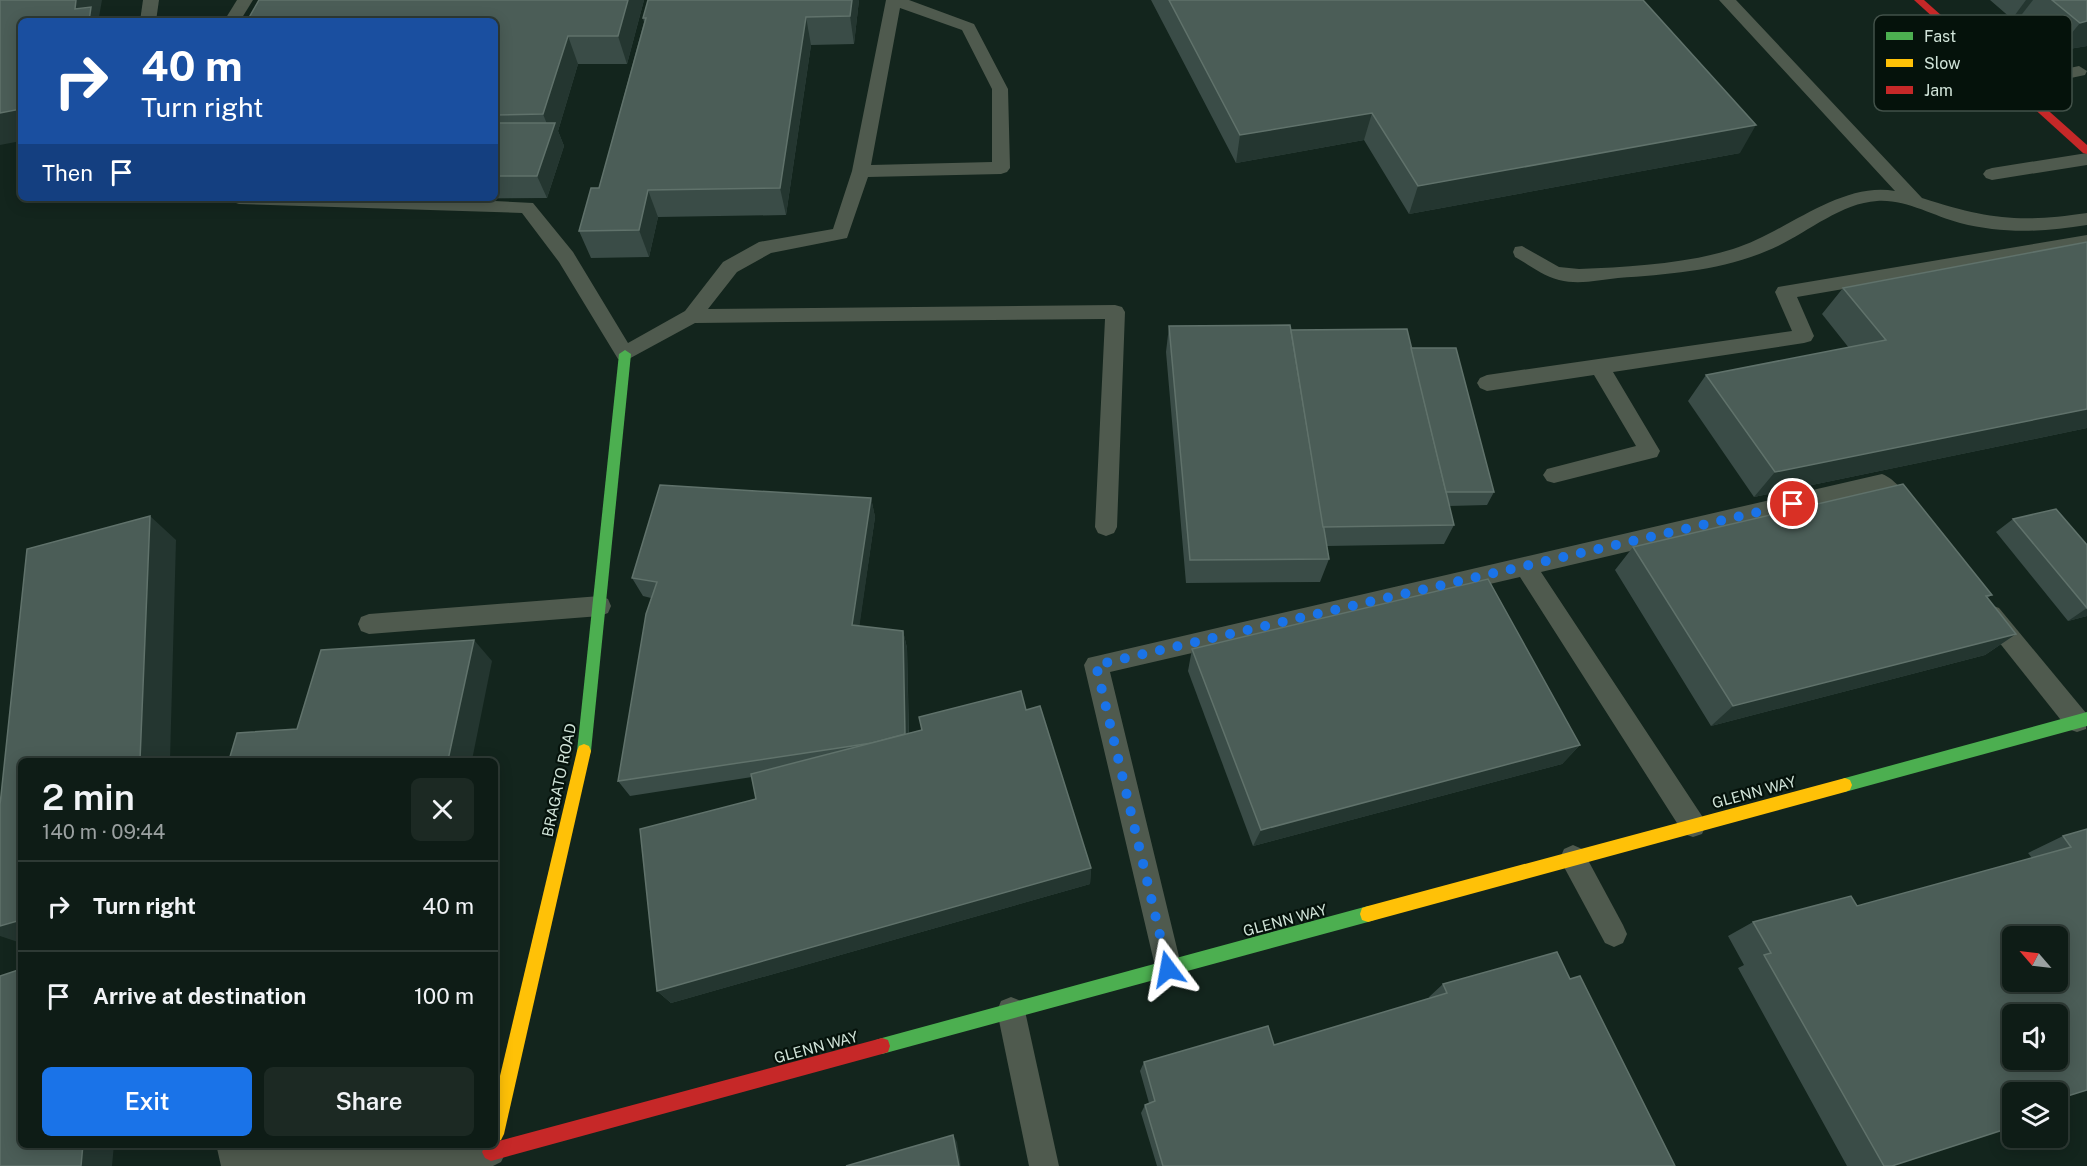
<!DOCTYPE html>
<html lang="en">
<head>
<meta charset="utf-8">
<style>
	:root { --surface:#0e1c16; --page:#1c2923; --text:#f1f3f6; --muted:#9ba1a1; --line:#2e3a35; --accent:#1a73e8 }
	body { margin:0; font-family:"Public Sans",sans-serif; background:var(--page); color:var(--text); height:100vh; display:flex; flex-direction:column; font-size:22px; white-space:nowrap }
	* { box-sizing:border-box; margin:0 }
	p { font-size:20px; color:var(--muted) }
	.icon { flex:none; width:33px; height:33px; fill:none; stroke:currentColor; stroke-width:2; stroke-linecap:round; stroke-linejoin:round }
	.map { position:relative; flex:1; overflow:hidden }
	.side { position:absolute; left:18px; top:758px; width:480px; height:390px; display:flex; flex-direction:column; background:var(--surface); border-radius:9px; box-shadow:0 3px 15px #0003,0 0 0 2px var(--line) }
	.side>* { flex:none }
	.banner { position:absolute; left:18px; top:18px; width:480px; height:183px; border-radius:9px; box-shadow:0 3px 15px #0003,0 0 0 2px var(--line); background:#1a4fa0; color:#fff; overflow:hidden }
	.needle { width:39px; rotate:298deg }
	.tools { position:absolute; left:2002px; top:926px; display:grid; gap:12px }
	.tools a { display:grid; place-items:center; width:66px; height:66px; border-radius:9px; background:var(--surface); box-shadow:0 3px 15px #0003,0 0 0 2px var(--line); font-size:30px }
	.pin { position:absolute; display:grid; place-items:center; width:51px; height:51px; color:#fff; margin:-26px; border:3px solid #fff; border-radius:50%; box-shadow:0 2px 6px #0007 }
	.me { position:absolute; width:66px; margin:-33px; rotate:347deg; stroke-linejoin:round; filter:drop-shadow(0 0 4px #0008) }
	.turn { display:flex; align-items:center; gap:21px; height:126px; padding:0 24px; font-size:27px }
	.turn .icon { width:78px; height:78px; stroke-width:2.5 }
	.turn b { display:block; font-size:42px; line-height:51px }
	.then { display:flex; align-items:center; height:57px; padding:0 24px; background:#0003; gap:12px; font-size:22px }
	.round { display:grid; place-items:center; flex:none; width:63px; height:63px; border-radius:9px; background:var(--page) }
	.summary { display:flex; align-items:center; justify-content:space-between; height:102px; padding:0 24px }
	h1 { font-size:36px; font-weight:600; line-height:45px }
	.cta { display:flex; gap:12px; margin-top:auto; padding:12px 24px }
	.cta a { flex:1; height:69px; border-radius:9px; background:var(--accent); color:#fff; font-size:24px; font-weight:600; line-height:69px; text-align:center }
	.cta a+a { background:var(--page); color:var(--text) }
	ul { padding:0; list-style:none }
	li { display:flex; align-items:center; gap:18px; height:90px; padding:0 24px; border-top:2px solid var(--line) }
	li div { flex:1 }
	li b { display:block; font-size:22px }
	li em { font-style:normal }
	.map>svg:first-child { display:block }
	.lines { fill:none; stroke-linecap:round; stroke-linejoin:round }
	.lane { fill:#4f5a4e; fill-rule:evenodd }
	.fast { fill:#4caf50; fill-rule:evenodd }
	.slow { fill:#ffc107; fill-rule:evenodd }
	.jam { fill:#c62828; fill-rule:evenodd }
	.wall { fill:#3a4c47 }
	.shaded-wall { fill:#243630 }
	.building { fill:#4b5d57; stroke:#60726b; stroke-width:1.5; fill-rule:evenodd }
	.route { stroke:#1a73e8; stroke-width:10; stroke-dasharray:0 18 }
	.labels { text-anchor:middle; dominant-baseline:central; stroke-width:4.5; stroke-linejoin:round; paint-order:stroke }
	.street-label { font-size:15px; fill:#d1e4d9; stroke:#05120b }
	.key { fill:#05120b; stroke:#425149; stroke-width:1.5 }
	.key-label { font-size:16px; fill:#d1e4d9 }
</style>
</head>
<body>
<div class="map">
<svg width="2087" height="1166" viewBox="0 0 2087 1166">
	<rect width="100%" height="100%" fill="#13251d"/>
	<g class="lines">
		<!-- lane -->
		<g class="lane">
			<path d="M143 0H159L156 21H140Z"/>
			<path d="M237 0H253L240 21H224Z"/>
			<path d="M886 0H909L974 24 1008 89 1010 168 1007 172 1001 174 868 177 847 238 771 253 737 272 708 309 1115 305 1122 307 1125 312 1117 527 1114 533 1106 536 1098 533 1095 527 1105 319 695 323 625 361 618 359 559 262 522 213 239 204 233 202 230 198H433L533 203 573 252 628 343 685 311 723 262 759 242 833 229 852 171ZM900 8 962 30 992 89V162L871 165Z"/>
			<path d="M1719 0H1736L1922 198C1987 219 2019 223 2087 213V225C2044 232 2003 234 1960 223 1933 216 1906 199 1877 201 1842 203 1809 231 1778 246 1728 270 1673 274 1618 278 1599 280 1579 285 1559 280 1542 276 1530 265 1515 257L1513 252 1515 247 1522 246 1559 267 1579 269C1629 267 1685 264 1733 249 1785 233 1840 181 1895 191Z"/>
			<path d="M2079 66 2087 71 2085 75 2015 90 2009 89 2007 85 2009 81Z"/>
			<path d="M2087 153V165L1992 180 1986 178 1983 174 1986 170 1992 168Z"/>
			<path d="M2087 235V247L1797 297 1814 336 1811 341 1804 343 1613 372 1660 451 1657 457 1554 483 1547 481 1543 475 1547 469 1636 446 1594 375 1487 391 1480 388 1477 383 1480 378 1487 375 1792 331 1775 292 1778 287Z"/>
			<path d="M1882 474C1896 479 1909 498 1916 511L1913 517C1895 523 1887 505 1877 493L1541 572 1702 816 1706 825 1702 834 1693 837 1684 834 1520 577 1110 672 1182 969 1178 979 1168 983 1158 979 1084 665 1088 658Z"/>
			<path d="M600 596 608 599 611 606 608 613 600 616 369 634 361 631 358 624 361 617 369 614Z"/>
			<path d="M1991 605 1999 608 2086 713V729L2077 732 2068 729 1983 622 1980 615 1983 608Z"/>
			<path d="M1573 845 1582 849 1623 925 1627 934 1623 943 1614 947 1605 943 1564 867 1560 858 1564 849Z"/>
			<path d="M1011 997 1021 1001 1025 1011 1059 1166H1029L997 1011 1001 1001Z"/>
			<path d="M495 1139 501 1142 506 1152 501 1162 493 1166H221L216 1144H495Z"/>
		</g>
		<!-- fast -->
		<g class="fast">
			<path d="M625 350 631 354 591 751 589 756 584 758 579 756 577 751 619 354Z"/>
			<path d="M2087 712V726L1845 792 1840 790 1838 785 1840 780 1845 778Z"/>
			<path d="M1368 906 1374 908 1376 914 1374 920 1368 922 882 1054 876 1052 874 1046 876 1040 882 1038Z"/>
		</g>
		<!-- slow -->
		<g class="slow">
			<path d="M584 744 589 746 591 751 504 1134 501 1140 495 1143V1097L577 751 579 746Z"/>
			<path d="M1845 778 1850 780 1852 785 1850 790 1845 792 1368 922 1362 920 1360 914 1362 908 1368 906Z"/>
		</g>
		<!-- jam -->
		<g class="jam">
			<path d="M1914 0H1924L2087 145V154L2083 153Z"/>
			<path d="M882 1038 888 1040 890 1046 888 1052 882 1054 491 1161 485 1158 482 1152 485 1146 495 1144V1142Z"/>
		</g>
	</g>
	<!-- wall -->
	<g class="wall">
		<path d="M644 0 627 64H578L558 131 564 146 547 198 406 199 405 198H495V21Z"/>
		<path d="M859 0 854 44 811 45 786 215 658 217 649 257 591 258 579 231 599 188 644 22 643 18Z"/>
		<path d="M1151 0H1643L1740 153 1409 214 1364 140 1236 163Z"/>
		<path d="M1990 0H2087V46L2057 51 2019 18 2012 19Z"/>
		<path d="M2087 242V428L1754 497 1688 401 1706 375 1849 348 1822 314 1843 288Z"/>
		<path d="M1169 326 1291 330 1411 348 1494 492 1487 505 1449 506 1454 525 1444 544 1327 546 1329 559 1320 582 1186 583 1166 352Z"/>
		<path d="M871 498 875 517 859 626 903 631 907 648 909 733 1026 710 1091 868 1090 884 671 1003 657 991 756 799 752 777 630 796 618 781 651 598 643 596 632 578Z"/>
		<path d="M2013 519 2087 545V616L2068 621 1996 532Z"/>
		<path d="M1633 547 1992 595 1987 598 2016 634 1985 655 1711 726 1615 570Z"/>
		<path d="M1192 649 1580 745 1562 764 1253 846 1188 671Z"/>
		<path d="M2087 829 2006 1116 1892 1166H1847L1738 968 1744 965 1728 936 1753 922 1857 906 2032 858 2028 853 2063 836Z"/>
		<path d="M1570 979 1675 1166H1157L1141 1113 1145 1105 1149 1103 1140 1071 1144 1062 1274 1045 1430 999 1429 997 1443 984Z"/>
	</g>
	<!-- shaded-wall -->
	<g class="shaded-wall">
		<path d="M76 0H102L99 17 102 21H83L75 9Z"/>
		<path d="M628 0H644L627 64 618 36Z"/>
		<path d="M852 0H859L854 44 850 16Z"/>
		<path d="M2026 0H2033L2019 18 2012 19Z"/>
		<path d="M806 17 811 45 786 215 780 188Z"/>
		<path d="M2087 21V46L2057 51 2080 23Z"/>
		<path d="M568 36 578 64 558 131 564 146 547 198 537 176 551 134 543 114Z"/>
		<path d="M21 109V141L0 145V113Z"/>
		<path d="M1372 113 1364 140 1236 163 1240 135Z"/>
		<path d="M1756 125 1740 153 1409 214 1418 186Z"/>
		<path d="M648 190 658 217 649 257 639 230Z"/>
		<path d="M2087 409V428L1754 497 1775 472Z"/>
		<path d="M871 498 875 517 857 643 852 625Z"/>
		<path d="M150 516 176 540 170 760H140Z"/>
		<path d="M2087 608V616L2068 621Z"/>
		<path d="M903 631 907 648 909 753 905 738Z"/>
		<path d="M2016 634 1985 655 1711 726 1733 706Z"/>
		<path d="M474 640 492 661 472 760H448Z"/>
		<path d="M1580 745 1562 764 1253 846 1261 830Z"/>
		<path d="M1091 868 1090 884 671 1003 657 991Z"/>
		<path d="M21 920V943L0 936V926Z"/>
		<path d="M953 1135 957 1142 961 1166H959Z"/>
		<path d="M83 1144H114L112 1166H81Z"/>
	</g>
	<!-- building -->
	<g class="building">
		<path d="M0 0H76L75 9 91 7 89 21H21V109L0 113Z"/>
		<path d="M259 0H628L618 36H568L543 114 495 115V21H247Z"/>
		<path d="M648 0H852L850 16 806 17 780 188 648 190 639 230 579 231 591 188H599L646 18H643Z"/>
		<path d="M1169 0H1643L1756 125 1418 186 1372 113 1240 135Z"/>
		<path d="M2052 0H2087V21L2080 23Z"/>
		<path d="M495 123H555L537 176H495Z"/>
		<path d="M2087 242V409L1775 472 1706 375 1886 340 1843 288Z"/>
		<path d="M1290 325 1329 559 1190 560 1169 326Z"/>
		<path d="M1407 329 1454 525 1323 527 1291 330Z"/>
		<path d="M1411 348H1456L1494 492H1446Z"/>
		<path d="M1903 484 1992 595 1986 596 2016 634 1733 706 1633 547Z"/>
		<path d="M660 485 871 498 852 625 903 631 905 734 872 743 618 781 646 614 657 582 632 578Z"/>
		<path d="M2056 509 2087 545V608L2013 519Z"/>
		<path d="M150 516 140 760H21V920L0 926V805L27 549Z"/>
		<path d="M1488 579 1580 745 1261 830 1192 649Z"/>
		<path d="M474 640 448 760H229L237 733 297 729 321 650Z"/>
		<path d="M1021 691 1026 710 1040 706 1091 868 657 991 640 829 756 799 751 774 922 730 919 717Z"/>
		<path d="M2087 829V1090L2058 1099V1092H2013V1113L2006 1116 2012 1127 1892 1166H1884L1764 955 1771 953 1753 922 1851 896 1857 906 2071 847 2063 836ZM2013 936H2058V981H2013ZM2013 1014H2058V1059H2013Z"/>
		<path d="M1557 952 1570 979 1580 976 1675 1166H1163L1145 1105 1155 1101 1144 1062 1268 1026 1274 1045 1447 993 1443 984Z"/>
		<path d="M21 969V1144H83L81 1166H0V976Z"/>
		<path d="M953 1135 959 1166H846Z"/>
	</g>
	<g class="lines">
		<!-- route -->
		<path class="route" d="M1168 969 1096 665 1793 504"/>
	</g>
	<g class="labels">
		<!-- street labels -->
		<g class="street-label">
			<text transform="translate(559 780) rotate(-78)">BRAGATO ROAD</text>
			<text transform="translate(1754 792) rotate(-15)">GLENN WAY</text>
			<text transform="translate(1285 920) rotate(-15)">GLENN WAY</text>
			<text transform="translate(816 1047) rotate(-15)">GLENN WAY</text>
		</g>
	</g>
	<!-- legend -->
	<rect x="1874" y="15" width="198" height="96" rx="9" class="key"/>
	<rect x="1886" y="32" width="27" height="8" fill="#4caf50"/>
	<rect x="1886" y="59" width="27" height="8" fill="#ffc107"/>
	<rect x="1886" y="86" width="27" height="8" fill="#c62828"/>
	<g class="key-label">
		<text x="1924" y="42">Fast</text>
		<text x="1924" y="69">Slow</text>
		<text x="1924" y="96">Jam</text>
	</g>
</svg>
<div class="tools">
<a><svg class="needle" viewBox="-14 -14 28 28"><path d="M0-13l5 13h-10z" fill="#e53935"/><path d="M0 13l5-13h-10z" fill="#9ba1a1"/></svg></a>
<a><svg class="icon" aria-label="sound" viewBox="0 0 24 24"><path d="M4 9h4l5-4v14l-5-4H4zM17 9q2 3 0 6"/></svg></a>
<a><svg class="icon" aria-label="layers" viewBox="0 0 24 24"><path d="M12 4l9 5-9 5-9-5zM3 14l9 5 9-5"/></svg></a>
</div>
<div class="pin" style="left:1793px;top:504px;background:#d93025"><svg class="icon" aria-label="arrive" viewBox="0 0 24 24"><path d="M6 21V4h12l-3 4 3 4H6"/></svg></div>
<svg class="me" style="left:1168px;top:969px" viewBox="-20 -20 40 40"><path d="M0-17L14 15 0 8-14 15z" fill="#1a73e8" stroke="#fff" stroke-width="4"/></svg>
<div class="banner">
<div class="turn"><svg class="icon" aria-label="right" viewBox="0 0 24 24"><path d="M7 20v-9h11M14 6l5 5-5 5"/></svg><div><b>40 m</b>Turn right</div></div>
<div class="then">Then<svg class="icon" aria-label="arrive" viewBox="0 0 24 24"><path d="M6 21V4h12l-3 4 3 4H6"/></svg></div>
</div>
<section class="side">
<div class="summary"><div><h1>2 min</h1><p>140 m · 09:44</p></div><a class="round"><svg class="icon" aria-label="close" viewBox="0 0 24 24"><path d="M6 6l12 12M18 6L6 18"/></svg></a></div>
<ul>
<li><svg class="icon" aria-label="right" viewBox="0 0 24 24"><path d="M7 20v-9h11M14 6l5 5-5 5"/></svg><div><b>Turn right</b></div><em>40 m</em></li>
<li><svg class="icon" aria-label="arrive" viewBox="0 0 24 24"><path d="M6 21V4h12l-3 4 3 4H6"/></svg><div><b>Arrive at destination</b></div><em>100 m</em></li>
</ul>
<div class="cta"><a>Exit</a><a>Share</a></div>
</section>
</div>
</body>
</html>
